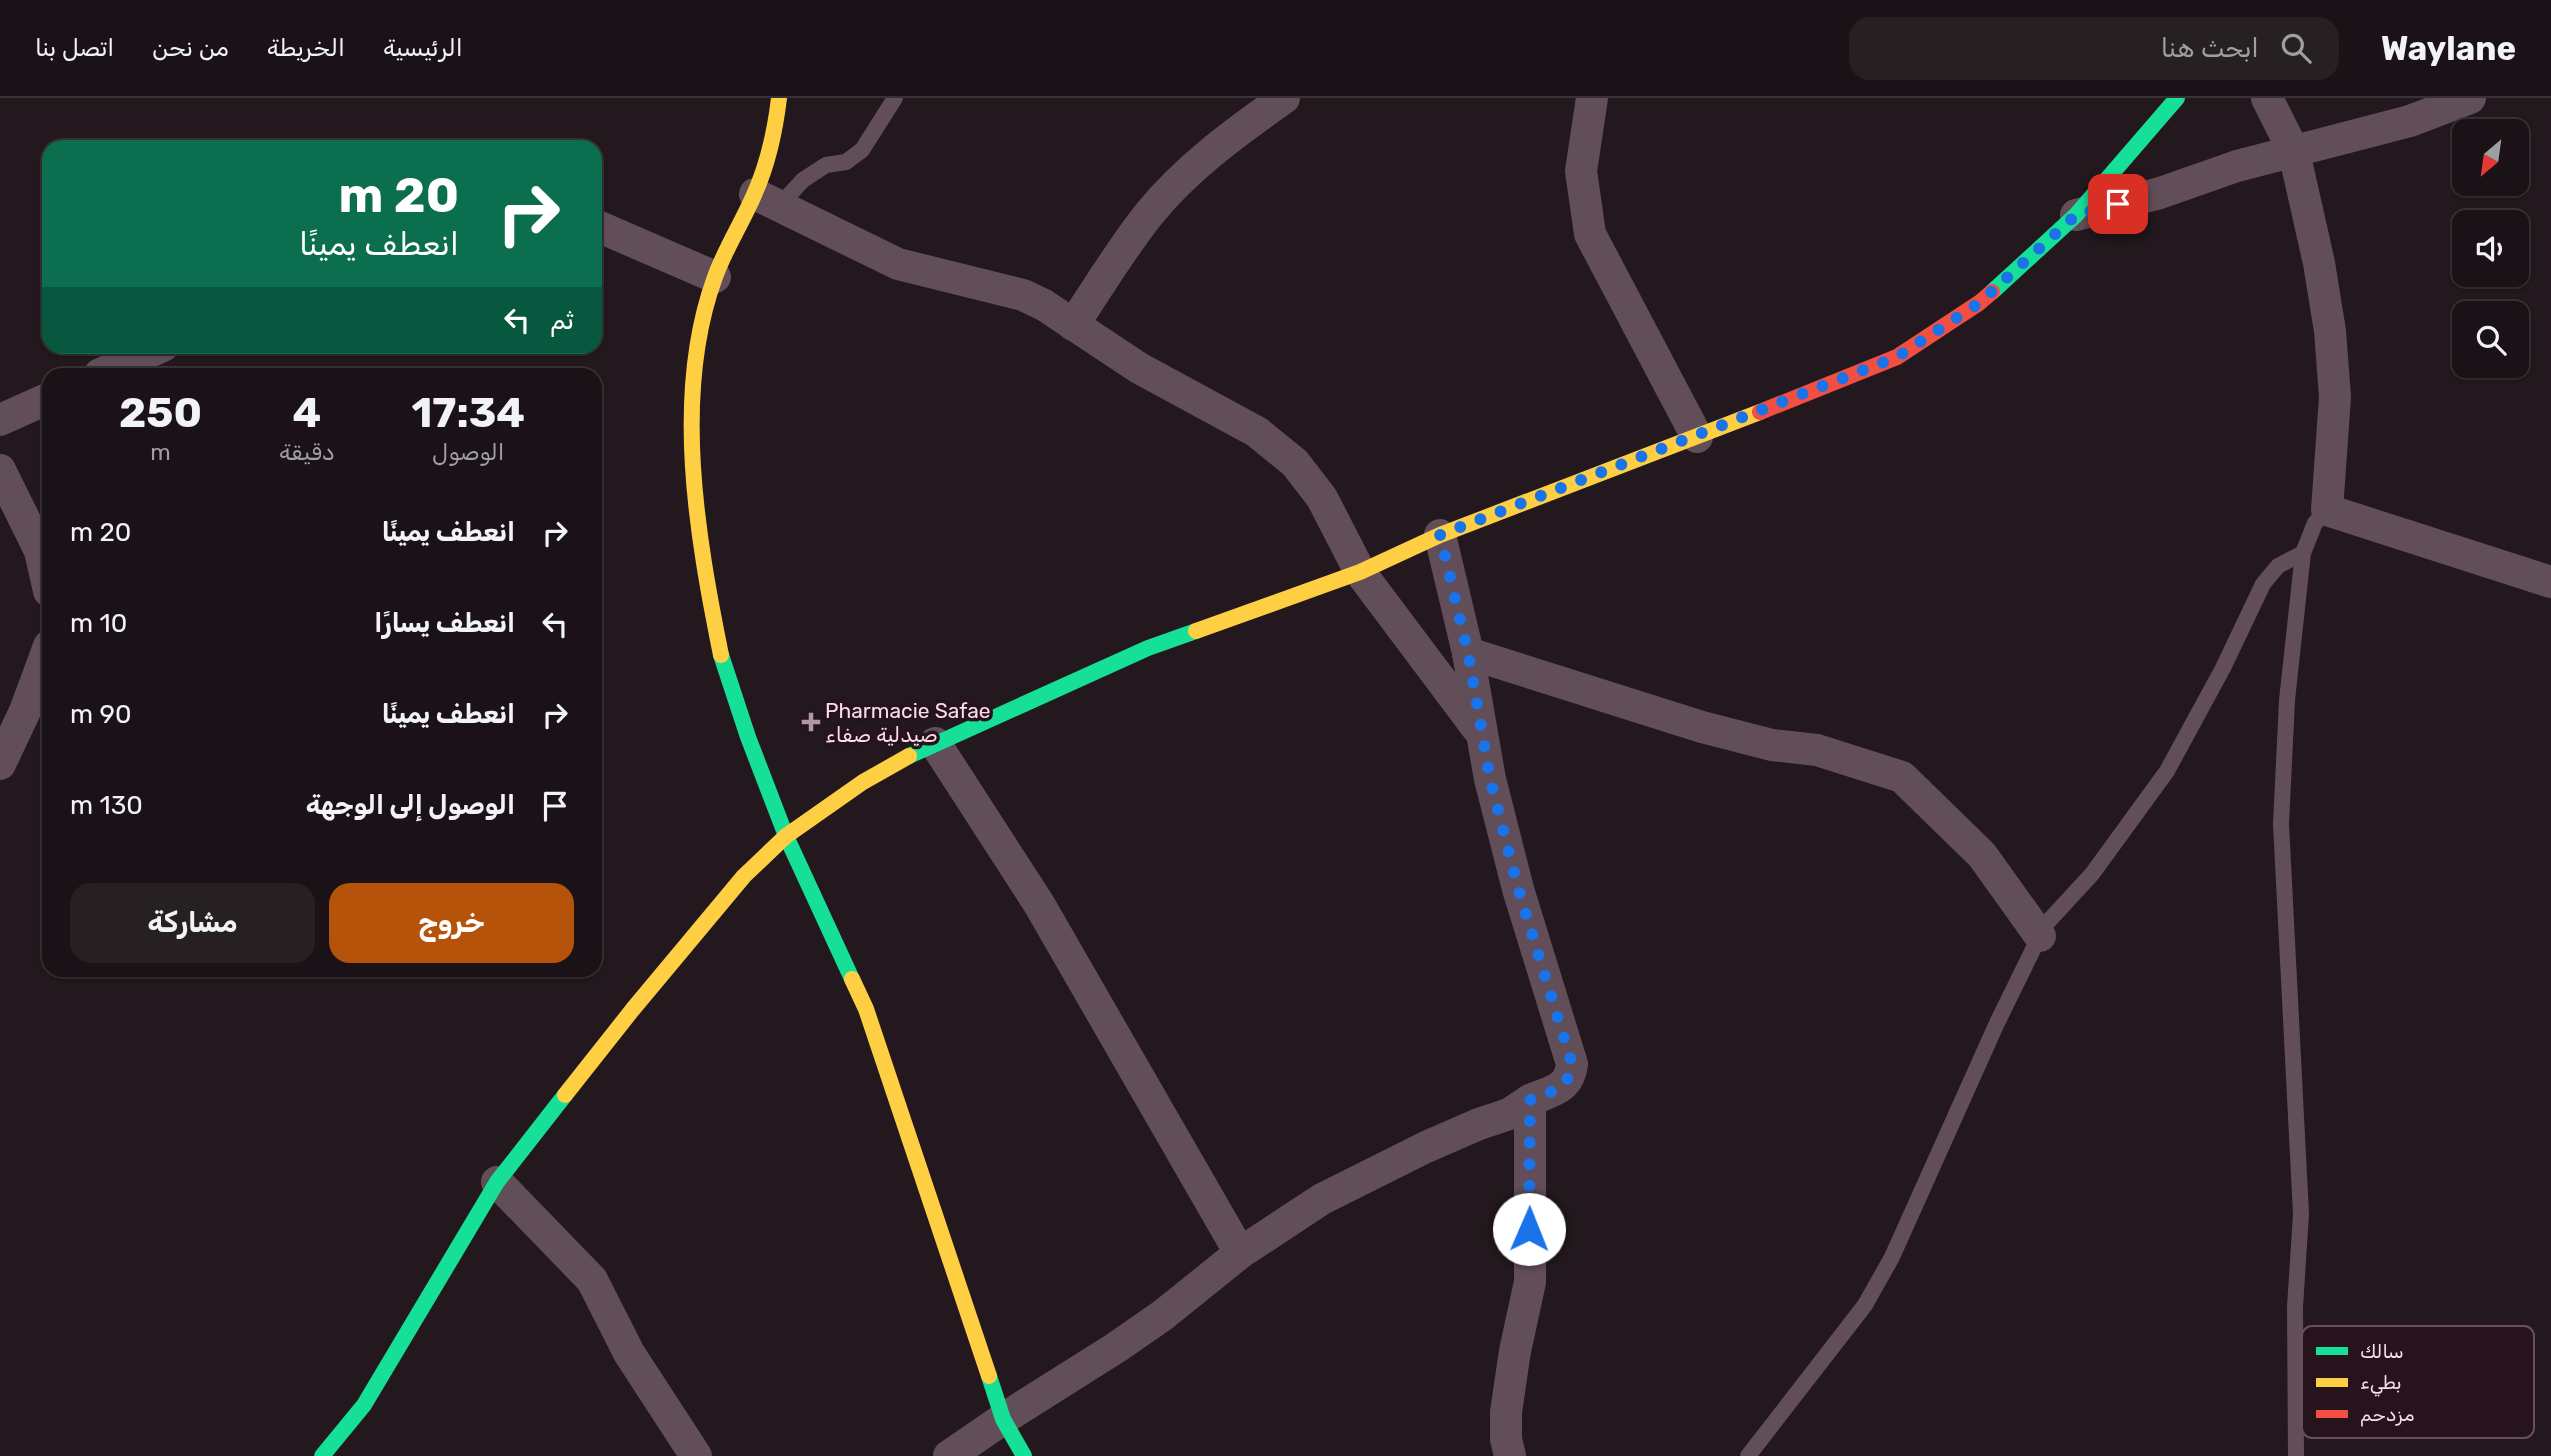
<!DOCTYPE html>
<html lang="ar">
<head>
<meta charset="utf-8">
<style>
	:root { --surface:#1a1216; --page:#272023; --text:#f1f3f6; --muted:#9f9ea1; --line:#383235; --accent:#b45309 }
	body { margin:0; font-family:Rubik,"Noto Naskh Arabic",sans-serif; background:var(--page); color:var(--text); direction:rtl; height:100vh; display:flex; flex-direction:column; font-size:26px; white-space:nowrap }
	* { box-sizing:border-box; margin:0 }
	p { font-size:23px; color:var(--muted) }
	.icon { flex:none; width:38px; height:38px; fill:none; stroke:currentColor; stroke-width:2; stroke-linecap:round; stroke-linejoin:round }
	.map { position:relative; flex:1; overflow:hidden; direction:ltr }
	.drawer { position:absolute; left:42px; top:270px; width:560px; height:609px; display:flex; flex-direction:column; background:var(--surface); border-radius:21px; box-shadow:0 2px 5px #0004,0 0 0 2px var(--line); direction:rtl }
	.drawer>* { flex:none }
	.hud { position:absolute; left:42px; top:42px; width:560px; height:214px; border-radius:21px; box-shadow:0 2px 5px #0004,0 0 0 2px var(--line); direction:rtl; background:#0b6e4f; color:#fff; overflow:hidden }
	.needle { width:46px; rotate:209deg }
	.fabs { position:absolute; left:2452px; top:21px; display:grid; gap:14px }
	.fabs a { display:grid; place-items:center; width:77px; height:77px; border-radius:14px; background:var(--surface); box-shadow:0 2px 5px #0004,0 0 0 2px var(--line); font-size:35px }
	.pin { position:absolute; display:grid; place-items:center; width:60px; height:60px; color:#fff; margin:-30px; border-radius:14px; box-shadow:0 4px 10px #0006 }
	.me { position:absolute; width:77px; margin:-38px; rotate:1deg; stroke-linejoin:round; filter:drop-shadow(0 0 5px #0008) }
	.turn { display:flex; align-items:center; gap:24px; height:147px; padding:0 28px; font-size:32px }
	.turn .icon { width:91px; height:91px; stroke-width:2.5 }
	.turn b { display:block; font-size:49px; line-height:60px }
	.then { display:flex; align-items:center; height:66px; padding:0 28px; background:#0003; gap:14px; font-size:26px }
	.eta { display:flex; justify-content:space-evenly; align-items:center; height:119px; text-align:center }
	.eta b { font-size:42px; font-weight:700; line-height:49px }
	.primary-button { display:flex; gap:14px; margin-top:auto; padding:14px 28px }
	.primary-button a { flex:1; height:80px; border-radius:21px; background:var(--accent); color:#fff; font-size:28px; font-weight:700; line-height:80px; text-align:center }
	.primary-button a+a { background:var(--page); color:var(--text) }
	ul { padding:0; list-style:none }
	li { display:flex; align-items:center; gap:21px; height:91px; padding:0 28px }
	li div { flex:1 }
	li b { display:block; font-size:26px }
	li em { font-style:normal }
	header { display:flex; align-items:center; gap:42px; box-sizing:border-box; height:98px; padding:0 35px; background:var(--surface); border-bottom:2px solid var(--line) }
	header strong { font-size:33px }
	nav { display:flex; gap:38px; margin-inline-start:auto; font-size:24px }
	.search { width:490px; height:63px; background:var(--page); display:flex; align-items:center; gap:18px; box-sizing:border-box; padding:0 24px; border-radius:21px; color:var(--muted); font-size:26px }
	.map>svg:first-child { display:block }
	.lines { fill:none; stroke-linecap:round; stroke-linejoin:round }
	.lane { stroke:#624e59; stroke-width:16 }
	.street { stroke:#624e59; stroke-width:32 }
	.fast { stroke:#16e098; stroke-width:16 }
	.slow { stroke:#ffcf43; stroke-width:16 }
	.jam { stroke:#f24e42; stroke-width:16 }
	.route { stroke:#1a73e8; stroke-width:12; stroke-dasharray:0 21.6 }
	.poi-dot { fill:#af98a4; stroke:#27131c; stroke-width:2.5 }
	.labels { text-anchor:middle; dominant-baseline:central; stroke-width:7; stroke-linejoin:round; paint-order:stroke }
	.poi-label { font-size:21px; fill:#fbdded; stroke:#27131c; text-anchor:start }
	.key { fill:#27131c; stroke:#67505b; stroke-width:2 }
	.key-label { font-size:19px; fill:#fbdded }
</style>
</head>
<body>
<header>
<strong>Waylane</strong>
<div class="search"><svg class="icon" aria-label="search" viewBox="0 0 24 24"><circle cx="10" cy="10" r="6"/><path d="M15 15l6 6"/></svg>ابحث هنا</div>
<nav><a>الرئيسية</a><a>الخريطة</a><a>من نحن</a><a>اتصل بنا</a></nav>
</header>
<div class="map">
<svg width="2551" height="1358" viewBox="0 0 2551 1358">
	<rect width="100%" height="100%" fill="#22181d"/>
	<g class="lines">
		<!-- lane -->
		<g class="lane">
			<path d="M780 107 803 82 826 67 846 64 862 52 895 0"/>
			<path d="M1748 1358 1865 1207 1892 1159 1997 925 2045 827 2092 776 2167 673 2223 570 2263 486 2278 468 2303 455"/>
			<path d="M2296 1358 2295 1209 2301 1116 2281 726 2287 602 2303 455 2315 425 2327 412"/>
		</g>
		<!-- street -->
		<g class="street">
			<path d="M1592 0 1581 73 1590 136 1697 339"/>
			<path d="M2267 0 2294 54 2319 165 2330 233 2335 299 2327 412 2551 484"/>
			<path d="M755 96 898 166 1023 197 1044 207 1139 270 1257 334 1295 365 1322 400 1360 474 1477 630"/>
			<path d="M2076 117 2160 95 2237 68 2410 23 2470 0"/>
			<path d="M595 127 715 179"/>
			<path d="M1073 227C1098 190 1121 151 1149 116 1186 70 1236 34 1284 0"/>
			<path d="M100 276 163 248"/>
			<path d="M0 322 49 300"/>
			<path d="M0 372 40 453 49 493"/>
			<path d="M1440 437 1468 555 1490 681 1518 791 1572 966C1569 992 1551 993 1530 1002V1184L1515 1253 1506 1314V1341L1510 1358"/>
			<path d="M1468 555 1702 629 1772 647 1817 652 1902 679 1982 757 2040 838"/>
			<path d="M935 645 1039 806 1240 1155"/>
			<path d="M0 666 25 613 49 548"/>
			<path d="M497 1084 592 1182 629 1255 696 1358"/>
			<path d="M949 1358 1003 1321 1117 1249 1163 1217 1240 1155 1322 1101 1426 1049 1479 1026 1509 1016 1530 1002"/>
		</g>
		<!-- fast -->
		<g class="fast">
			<path d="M1992 194 2076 117 2177 0"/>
			<path d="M721 557 748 639 786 738 852 881"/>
			<path d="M909 658 1148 550 1196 533"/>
			<path d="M989 1278 1003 1321 1024 1358"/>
			<path d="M322 1358 364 1307 497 1084 565 997"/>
		</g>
		<!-- slow -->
		<g class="slow">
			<path d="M1196 533 1360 474 1440 437 1760 314"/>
			<path d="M721 557C697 438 672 296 715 179 725 151 742 125 754 97 768 66 775 34 779 0"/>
			<path d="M852 881 866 911 989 1278"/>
			<path d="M565 997 633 911 744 778 786 738 863 684 909 658"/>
		</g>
		<!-- jam -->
		<path class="jam" d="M1760 314 1897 259 1979 205 1992 194"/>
	</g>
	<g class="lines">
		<!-- route -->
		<path class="route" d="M1529 1131 1530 1002C1551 993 1569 992 1572 966L1518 790 1490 681 1468 555 1440 437 1897 259 1979 205 2076 117 2118 106"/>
	</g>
	<!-- markers -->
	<path class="poi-dot" d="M807.5 613.5h7v7h7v7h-7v7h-7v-7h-7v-7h7z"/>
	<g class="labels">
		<!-- poi labels -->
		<g class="poi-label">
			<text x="825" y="612">Pharmacie Safae<tspan x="825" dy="24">صيدلية صفاء</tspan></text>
		</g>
	</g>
	<!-- legend -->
	<rect x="2302" y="1228" width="232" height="112" rx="10" class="key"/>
	<rect x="2316" y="1249" width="32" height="8" fill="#16e098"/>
	<rect x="2316" y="1280" width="32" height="9" fill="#ffcf43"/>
	<rect x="2316" y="1312" width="32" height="8" fill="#f24e42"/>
	<g class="key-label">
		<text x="2360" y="1260">سالك</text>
		<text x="2360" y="1291">بطيء</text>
		<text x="2360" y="1323">مزدحم</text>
	</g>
</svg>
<div class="fabs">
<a><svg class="needle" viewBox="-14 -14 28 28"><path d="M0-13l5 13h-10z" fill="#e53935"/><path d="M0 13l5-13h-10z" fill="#9f9ea1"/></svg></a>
<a><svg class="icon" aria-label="sound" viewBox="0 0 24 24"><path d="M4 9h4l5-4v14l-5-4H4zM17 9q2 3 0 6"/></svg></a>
<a><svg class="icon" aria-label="search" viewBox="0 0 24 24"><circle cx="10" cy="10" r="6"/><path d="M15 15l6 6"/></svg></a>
</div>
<div class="pin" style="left:2118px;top:106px;background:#d93025"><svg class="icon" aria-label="arrive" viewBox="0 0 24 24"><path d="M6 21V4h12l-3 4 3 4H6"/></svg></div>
<svg class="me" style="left:1529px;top:1131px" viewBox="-20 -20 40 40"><circle r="19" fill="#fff"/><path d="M0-13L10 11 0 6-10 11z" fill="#1a73e8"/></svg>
<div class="hud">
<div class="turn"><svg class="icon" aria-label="right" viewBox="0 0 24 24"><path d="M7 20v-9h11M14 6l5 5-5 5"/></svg><div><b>20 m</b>انعطف يمينًا</div></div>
<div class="then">ثم<svg class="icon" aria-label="left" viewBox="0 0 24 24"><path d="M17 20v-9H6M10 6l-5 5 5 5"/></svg></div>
</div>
<section class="drawer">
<div class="eta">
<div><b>17:34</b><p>الوصول</p></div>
<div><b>4</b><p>دقيقة</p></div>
<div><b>250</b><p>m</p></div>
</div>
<ul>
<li><svg class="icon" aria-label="right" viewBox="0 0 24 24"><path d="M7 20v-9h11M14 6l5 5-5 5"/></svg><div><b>انعطف يمينًا</b></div><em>20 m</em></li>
<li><svg class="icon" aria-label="left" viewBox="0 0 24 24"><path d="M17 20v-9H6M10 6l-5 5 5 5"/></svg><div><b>انعطف يسارًا</b></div><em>10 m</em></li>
<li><svg class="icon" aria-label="right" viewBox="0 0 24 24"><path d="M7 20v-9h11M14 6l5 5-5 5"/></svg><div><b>انعطف يمينًا</b></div><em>90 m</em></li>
<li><svg class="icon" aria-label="arrive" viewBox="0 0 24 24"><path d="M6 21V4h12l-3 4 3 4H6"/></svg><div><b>الوصول إلى الوجهة</b></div><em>130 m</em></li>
</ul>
<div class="primary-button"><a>خروج</a><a>مشاركة</a></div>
</section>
</div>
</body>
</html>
